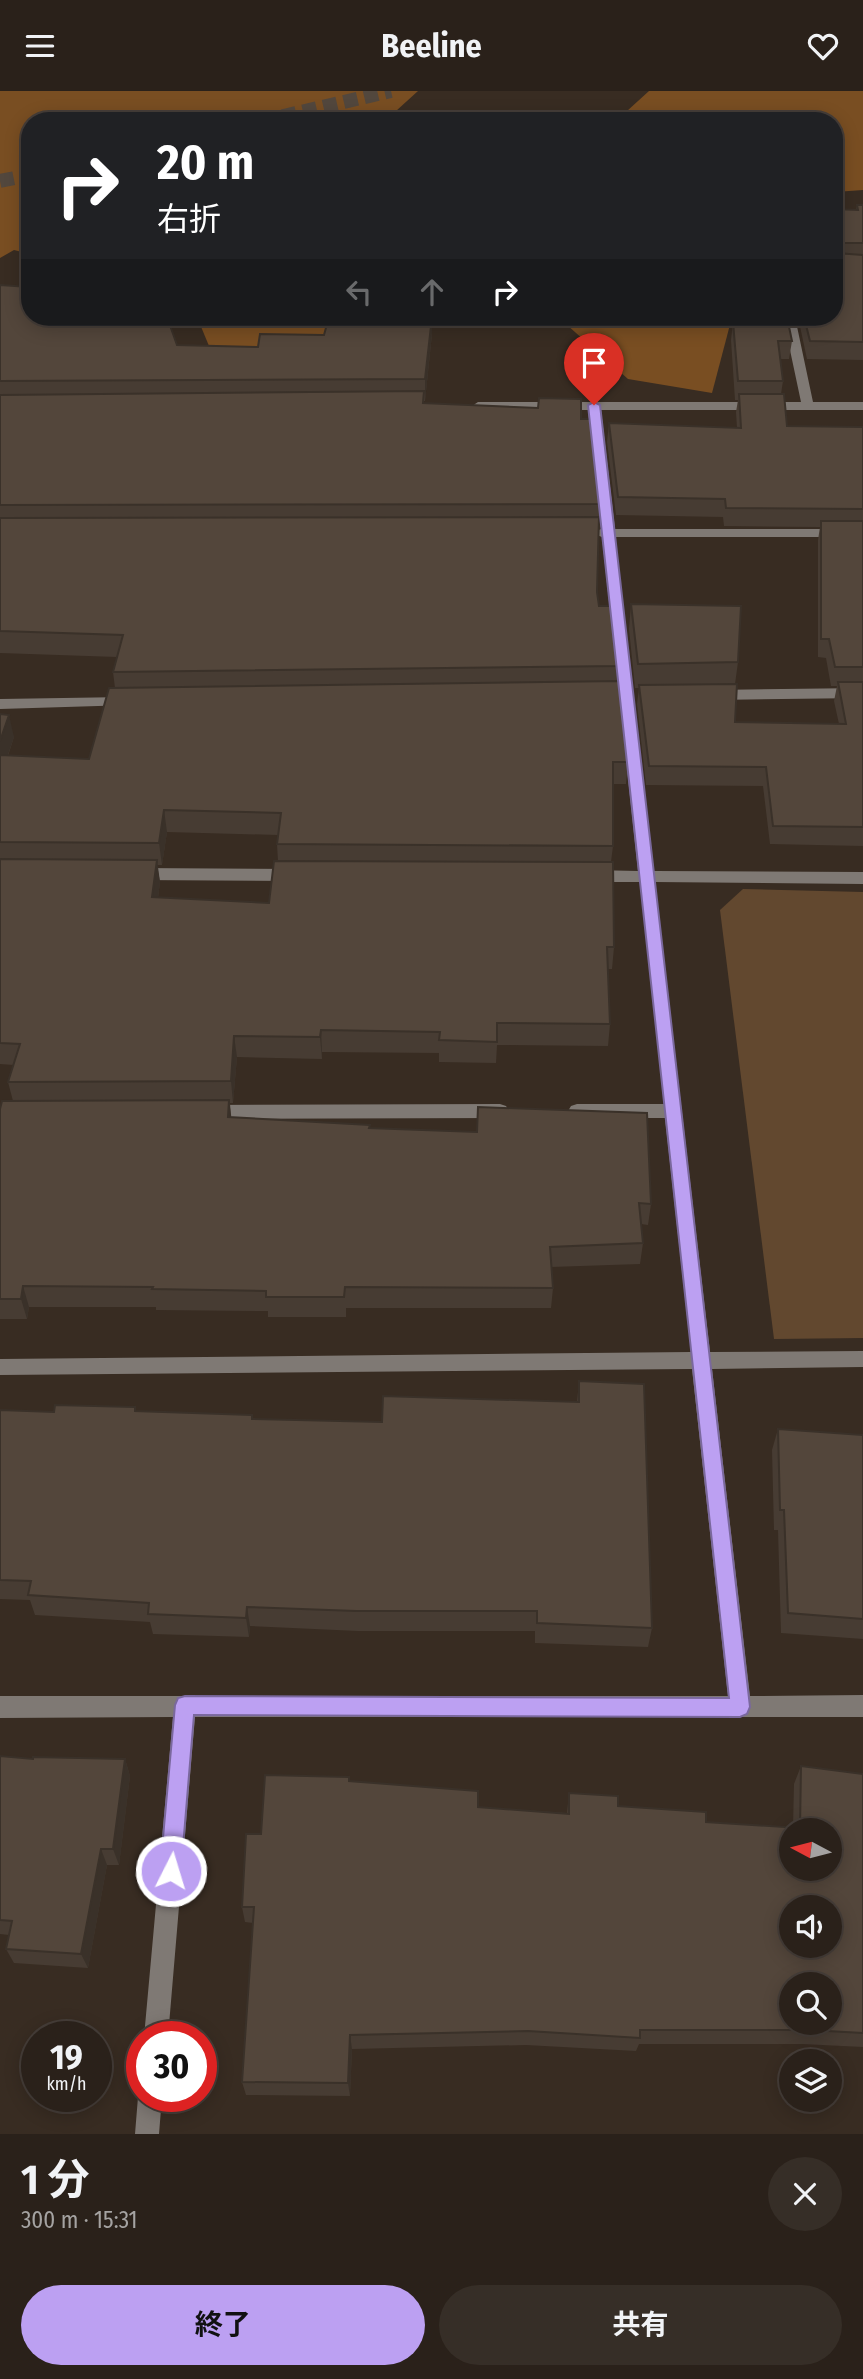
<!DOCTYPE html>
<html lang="ja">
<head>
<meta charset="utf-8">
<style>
	:root { --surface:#2a211a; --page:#362e27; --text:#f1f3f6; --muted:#a5a3a2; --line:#463e39; --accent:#bca0f2 }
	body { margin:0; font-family:"Fira Sans Condensed","Noto Sans JP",sans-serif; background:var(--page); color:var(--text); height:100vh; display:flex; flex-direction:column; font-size:26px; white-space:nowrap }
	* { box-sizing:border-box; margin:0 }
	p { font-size:23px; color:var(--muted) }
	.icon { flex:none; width:38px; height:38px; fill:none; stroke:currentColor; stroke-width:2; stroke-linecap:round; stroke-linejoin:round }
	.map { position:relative; height:2043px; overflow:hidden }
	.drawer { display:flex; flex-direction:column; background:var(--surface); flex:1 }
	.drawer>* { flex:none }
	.hud { position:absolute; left:21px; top:21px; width:822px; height:214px; border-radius:28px; box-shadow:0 4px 18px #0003,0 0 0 2px var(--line); background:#202124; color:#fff; overflow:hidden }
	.needle { width:46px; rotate:277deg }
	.fabs { position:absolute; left:779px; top:1727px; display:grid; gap:14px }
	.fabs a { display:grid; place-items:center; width:63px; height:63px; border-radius:50%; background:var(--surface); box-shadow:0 4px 18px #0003,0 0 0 2px var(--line); font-size:35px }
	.speed { position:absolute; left:21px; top:1930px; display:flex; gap:14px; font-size:35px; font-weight:700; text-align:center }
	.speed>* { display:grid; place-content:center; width:91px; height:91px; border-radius:50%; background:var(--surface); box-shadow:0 4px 18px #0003,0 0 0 2px var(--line); line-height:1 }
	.speed small { font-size:18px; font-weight:400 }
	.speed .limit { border:10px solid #d22; background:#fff; color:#111 }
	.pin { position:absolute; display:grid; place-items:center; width:60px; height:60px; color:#fff; margin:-72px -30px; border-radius:50% 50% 50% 0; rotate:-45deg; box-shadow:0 0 7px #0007 }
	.pin .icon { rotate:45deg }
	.me { position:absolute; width:77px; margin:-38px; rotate:5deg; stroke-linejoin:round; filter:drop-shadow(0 0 5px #0008) }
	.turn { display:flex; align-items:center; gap:24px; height:147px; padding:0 21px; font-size:32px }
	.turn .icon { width:91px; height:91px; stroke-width:2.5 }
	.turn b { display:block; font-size:49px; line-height:60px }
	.lanes { display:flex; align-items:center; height:66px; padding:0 21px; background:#0003; justify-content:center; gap:35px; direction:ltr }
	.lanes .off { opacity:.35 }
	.round { display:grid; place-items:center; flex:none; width:74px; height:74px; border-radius:37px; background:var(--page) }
	.head { display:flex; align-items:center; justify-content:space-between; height:119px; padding:0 21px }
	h1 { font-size:42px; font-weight:700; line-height:52px }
	.primary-button { display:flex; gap:14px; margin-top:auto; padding:14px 21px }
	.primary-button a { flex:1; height:80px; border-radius:42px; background:var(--accent); color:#111; font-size:28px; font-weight:700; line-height:80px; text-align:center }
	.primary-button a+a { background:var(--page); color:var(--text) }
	header { display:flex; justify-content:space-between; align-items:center; height:91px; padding:0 21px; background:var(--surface); font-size:32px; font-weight:700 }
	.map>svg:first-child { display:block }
	.green { fill:#62482f }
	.forest { fill:#794e22 }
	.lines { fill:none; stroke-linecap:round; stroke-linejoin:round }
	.highway-tunnel { stroke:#52473d; stroke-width:14; stroke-dasharray:14 7; stroke-linecap:butt }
	.minor { fill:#7f7974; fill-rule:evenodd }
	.wall { fill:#473c33; fill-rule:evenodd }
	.shaded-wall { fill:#3a3129 }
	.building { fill:#53463b; stroke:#3a3129; stroke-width:2; fill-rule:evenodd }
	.route { fill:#bca0f2; stroke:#7a689d; stroke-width:2 }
</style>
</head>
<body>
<header><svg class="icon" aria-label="menu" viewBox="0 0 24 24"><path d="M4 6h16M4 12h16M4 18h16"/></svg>Beeline<svg class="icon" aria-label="heart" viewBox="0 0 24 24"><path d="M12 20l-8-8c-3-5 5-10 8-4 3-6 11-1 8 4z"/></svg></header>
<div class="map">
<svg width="863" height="2043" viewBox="0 0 863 2043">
	<rect width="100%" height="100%" fill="#382c22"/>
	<!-- green -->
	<path class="green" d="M743 798 863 801V1247L774 1248 720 819Z"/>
	<!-- forest -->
	<g class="forest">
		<path d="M0 0H418L385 30H30V163L14 159 0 167Z"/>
		<path d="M649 0H863V99L835 101V30H616Z"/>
		<path d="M197 226H377L303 250 214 267Z"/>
		<path d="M558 226H732L712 302 628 288Z"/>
	</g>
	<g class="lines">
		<!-- highway-tunnel -->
		<g class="highway-tunnel">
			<path d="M262 30 391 0"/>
			<path d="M0 90 30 84"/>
		</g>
		<!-- minor -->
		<g class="minor">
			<path d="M783 226H795L813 311H863V319H601L615 438H863V446H615L654 780 863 781V793L655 791 710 1261 863 1260V1276L712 1278 750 1605 863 1604V1626H195L168 1946H144L173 1626 0 1627V1605H728L692 1278 0 1284V1268L691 1261 665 1027H577L571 1025 568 1020 571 1015 577 1013H664L640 791H591L583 785 591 779 638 780 602 446 591 442 601 438 588 319H478L472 315 478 311H801Z"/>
			<path d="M863 597V607L714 609 707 604 714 599Z"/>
			<path d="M126 606 131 608 133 611 131 614 0 618V608Z"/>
			<path d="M136 777 294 778 302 784 294 790 136 789 128 783Z"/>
			<path d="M500 1013 506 1015 509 1020 506 1025 500 1027 206 1028 200 1026 197 1021 200 1016 206 1014Z"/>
			<path d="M141 1997 142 2006H162L159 2043H135L138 2006Z"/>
		</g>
	</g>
	<!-- wall -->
	<g class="wall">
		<path d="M857 114H863V269L807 268 798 226H835V118L856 119Z"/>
		<path d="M0 194 177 254 258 256 324 244 432 243 425 310H424V312L581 328 600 413 597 501 599 515 618 575 617 590 628 671 626 693H613V755L611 771 614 856 612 878H608L610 933 608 955 497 954 496 972 439 971V962L322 961V968L237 966 233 1012H230L231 1026 370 1037 651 1113 648 1134 641 1133 643 1152 640 1173 551 1176 553 1197 551 1217H346V1226H268V1220L156 1219V1216H29L27 1228H0V1018L13 1010 8 991 14 974 0 973V623L14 646 8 665 89 668 115 597 113 581 117 566 0 562ZM167 741 278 744 277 753 278 770 269 812 158 807 160 791 157 774H162Z"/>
		<path d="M739 226H787L792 250 789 268H780L783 290 781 303 787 335 863 336V755L770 753 763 695 646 694 637 613 639 597H635L629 538 631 513 738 571 735 593V631L839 633 834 610 837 595H831L826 567 818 566V449L820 436 724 435 723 426 616 424 607 351 609 332 737 337 736 321 738 309H735L731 249 733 231H739Z"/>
		<path d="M579 1290 652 1537 648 1556 535 1552V1540H358L250 1535 249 1546 153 1543 150 1531 35 1524 30 1509 0 1508V1319L54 1321 136 1320 252 1324 253 1328 382 1331 577 1311Z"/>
		<path d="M778 1338 863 1344V1548L781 1542 778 1439H774L772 1359Z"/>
		<path d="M0 1665 33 1668H125L130 1685 119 1774H107L88 1877 14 1872 6 1858 9 1844 0 1843Z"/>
		<path d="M801 1675 863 1683V1956L802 1953H639L636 1960 526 1954 352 1958 350 2005 246 2004 242 1991 253 1832 245 1831 242 1816 261 1743 350 1690 478 1716 567 1722 569 1702 618 1715 706 1731 793 1736 794 1693Z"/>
	</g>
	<!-- shaded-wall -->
	<g class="shaded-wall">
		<path d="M432 226V243L425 310V288Z"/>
		<path d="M9 624 14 646 0 687V650Z"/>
		<path d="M164 719 167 741 162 774 159 752Z"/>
		<path d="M157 769 160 791 155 829 152 806Z"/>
		<path d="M321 939 322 961V968L320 946Z"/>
		<path d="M234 945 237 966 233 1012 231 990Z"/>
		<path d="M229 1009 232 1031 228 1026Z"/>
		<path d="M23 1195 29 1216 27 1228 21 1208Z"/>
		<path d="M247 1516 250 1535 249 1546 246 1527Z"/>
		<path d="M125 1668 130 1685 119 1774 113 1758Z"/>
		<path d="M101 1758 107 1774 88 1877 81 1863Z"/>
		<path d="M350 1944 352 1958 350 2005 348 1992Z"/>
	</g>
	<!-- building -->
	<g class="building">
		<path d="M857 114H863V152H838L835 154 836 162 863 164V251L810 250 804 226H835V118L858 119Z"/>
		<path d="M0 194 30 196V226H167L177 254 258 256 260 243 324 244 329 226H432L425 288 0 290Z"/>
		<path d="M743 226H787L792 250H778L783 290H738L733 231H743Z"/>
		<path d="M424 300 423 312 538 317 539 307 581 308V328H590L600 413 0 414V304Z"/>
		<path d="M739 303H784L787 335 863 336V418L726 417 725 408 618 406 609 332 741 337Z"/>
		<path d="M599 426 597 501 599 515H611L618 575 113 581 123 544 0 540V427Z"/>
		<path d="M821 430H863V576H835L829 548H821Z"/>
		<path d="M631 513 741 515 738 571 638 573Z"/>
		<path d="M620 590 628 671H613V755L277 753 281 722 164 719 159 752 0 751V664L89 668 109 597Z"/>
		<path d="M838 591H863V736L773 735 766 676 649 675 639 594 737 593 735 631 846 633Z"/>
		<path d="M0 623 9 624 0 650Z"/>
		<path d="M0 768 157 769 152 806 269 812 274 770 613 771 614 856H607L610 933 497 932V951L439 949 440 941 321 939 320 946 234 945 231 990 8 991 20 953 0 952Z"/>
		<path d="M229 1009 228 1026 370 1034 369 1037 477 1041 478 1016 647 1022 651 1113 639 1112 643 1152 550 1156 553 1197 345 1196 344 1206H266V1200L152 1198 153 1196 23 1195 21 1208H0V1018L2 1010Z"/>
		<path d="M579 1290 644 1293 652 1537 537 1532V1520H356L247 1516 246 1527 148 1523 149 1512 28 1504 31 1490 0 1489V1319L54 1321 55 1314 135 1316V1320L252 1324V1328L382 1331 383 1305 579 1311Z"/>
		<path d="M778 1338 863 1344V1528L788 1522 784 1419H780Z"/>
		<path d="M0 1665 33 1668V1666L125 1668 113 1758H101L81 1863 6 1858 12 1830 0 1829Z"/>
		<path d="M801 1675 863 1683V1942L809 1939H640V1947L528 1940 350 1944 348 1992 242 1991 254 1816H242L246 1743H261L265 1684 349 1686V1690L478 1700V1716L569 1723V1702L618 1705V1715L706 1721V1731L800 1737ZM791 1740H830V1778H791ZM791 1816H830V1855H791ZM791 1894H830V1932H791Z"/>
	</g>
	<!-- route -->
	<path class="route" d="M594 311 600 314 750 1616 747 1623 740 1626 194 1624 181 1780 178 1787 171 1791 163 1787 160 1780 175 1614 178 1607 185 1605 729 1607 588 314Z"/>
</svg>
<div class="fabs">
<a><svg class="needle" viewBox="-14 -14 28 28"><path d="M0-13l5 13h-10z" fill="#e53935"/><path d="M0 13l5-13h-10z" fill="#a5a3a2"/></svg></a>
<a><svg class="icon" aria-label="sound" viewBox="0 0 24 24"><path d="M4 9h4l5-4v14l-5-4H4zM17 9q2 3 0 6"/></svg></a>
<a><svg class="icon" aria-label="search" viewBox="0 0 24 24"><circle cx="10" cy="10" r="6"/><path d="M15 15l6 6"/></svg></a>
<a><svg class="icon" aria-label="layers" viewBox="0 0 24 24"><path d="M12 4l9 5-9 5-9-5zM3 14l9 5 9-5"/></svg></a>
</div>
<div class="speed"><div>19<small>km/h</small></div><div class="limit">30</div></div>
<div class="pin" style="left:594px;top:314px;background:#d93025"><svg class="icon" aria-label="arrive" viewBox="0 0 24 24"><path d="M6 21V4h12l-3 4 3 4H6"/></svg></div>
<svg class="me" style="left:171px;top:1780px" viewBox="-20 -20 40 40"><circle r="17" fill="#bca0f2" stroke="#fff" stroke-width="3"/><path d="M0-11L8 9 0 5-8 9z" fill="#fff"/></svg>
<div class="hud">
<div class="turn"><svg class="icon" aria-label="right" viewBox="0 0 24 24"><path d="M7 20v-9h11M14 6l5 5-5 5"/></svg><div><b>20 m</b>右折</div></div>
<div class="lanes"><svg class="icon off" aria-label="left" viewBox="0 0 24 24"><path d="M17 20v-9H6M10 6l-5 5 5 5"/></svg><svg class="icon off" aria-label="ahead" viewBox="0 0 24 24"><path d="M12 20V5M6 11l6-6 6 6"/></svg><svg class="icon" aria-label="right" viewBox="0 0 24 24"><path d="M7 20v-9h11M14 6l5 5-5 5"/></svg></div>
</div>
</div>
<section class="drawer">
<div class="head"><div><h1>1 分</h1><p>300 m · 15:31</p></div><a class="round"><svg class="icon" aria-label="close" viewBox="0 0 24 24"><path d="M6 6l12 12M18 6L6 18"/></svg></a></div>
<div class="primary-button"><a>終了</a><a>共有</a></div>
</section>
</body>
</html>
